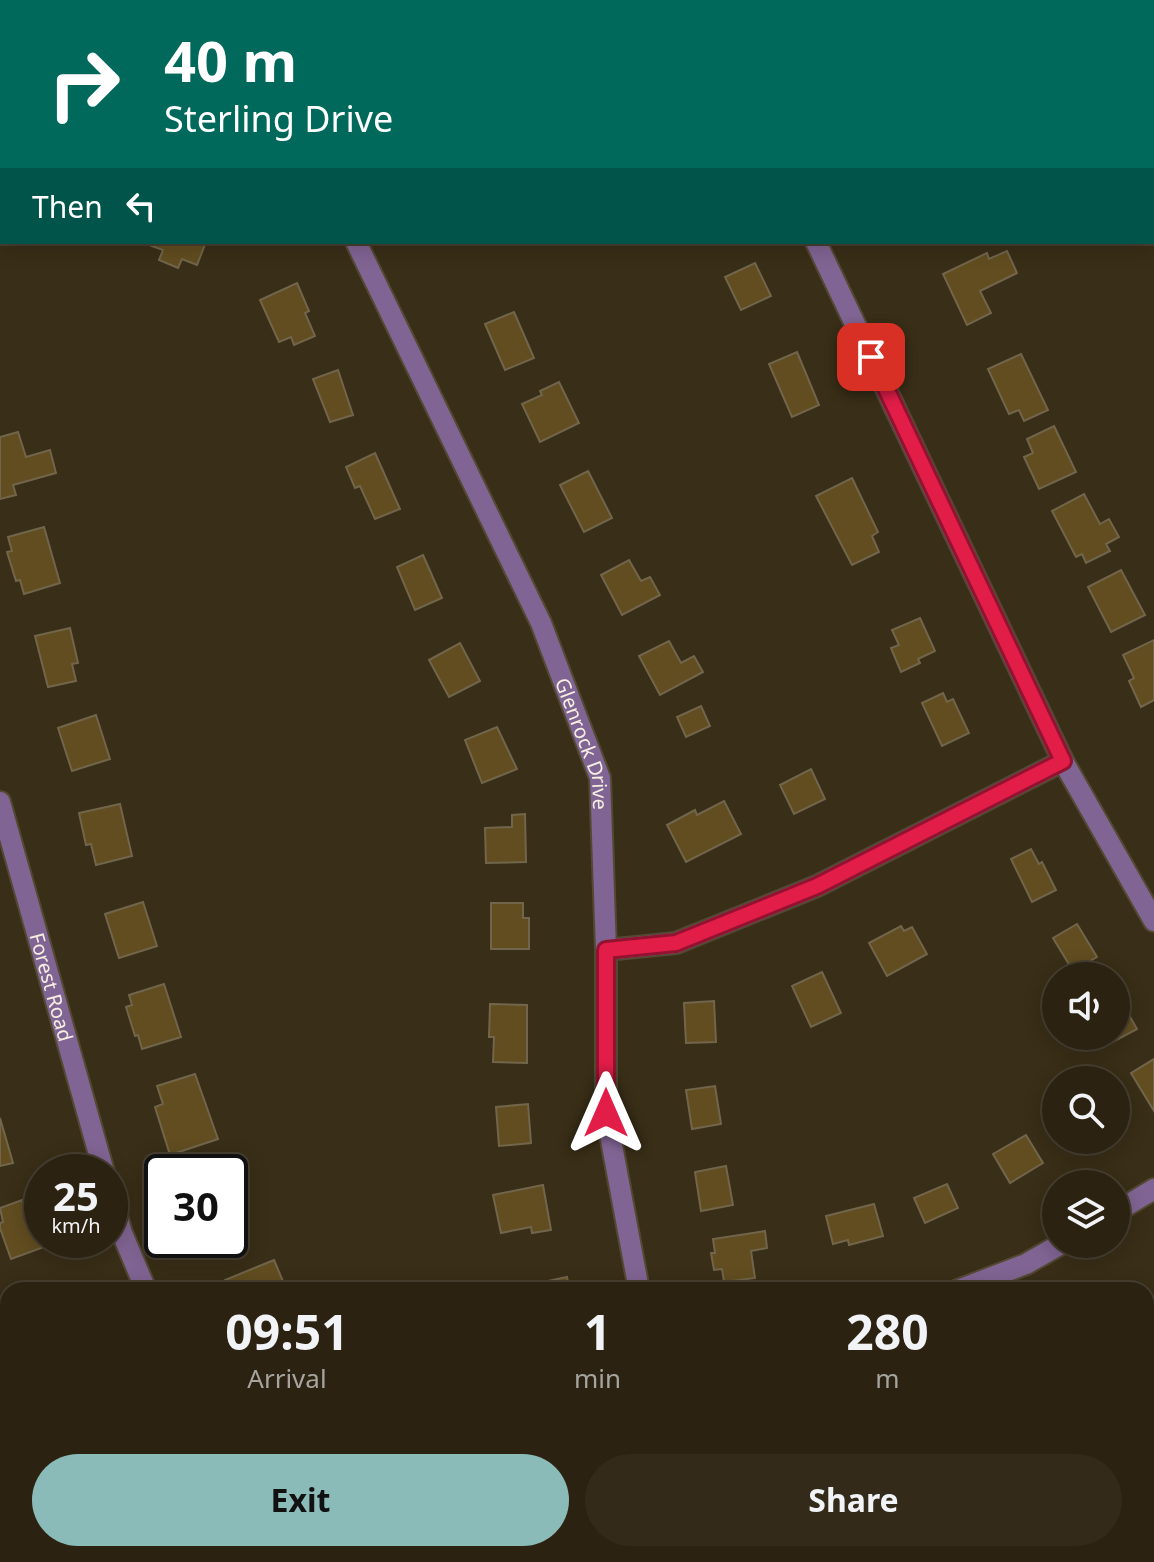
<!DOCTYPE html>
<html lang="en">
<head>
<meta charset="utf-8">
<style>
	:root { --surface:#2b2211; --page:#332a1a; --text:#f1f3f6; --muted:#a6a49f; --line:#473f31; --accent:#8bbbb9 }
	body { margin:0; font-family:"Noto Sans",sans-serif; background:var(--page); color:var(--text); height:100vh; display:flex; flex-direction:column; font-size:30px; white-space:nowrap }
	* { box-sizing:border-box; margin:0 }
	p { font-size:26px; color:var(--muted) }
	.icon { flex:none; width:44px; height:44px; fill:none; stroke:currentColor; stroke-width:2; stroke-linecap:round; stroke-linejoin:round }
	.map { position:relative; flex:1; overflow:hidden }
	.drawer { position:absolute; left:0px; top:1282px; width:1154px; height:280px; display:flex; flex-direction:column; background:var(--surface); border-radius:24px 24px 0 0; box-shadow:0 4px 20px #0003,0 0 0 2px var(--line) }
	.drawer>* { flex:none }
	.top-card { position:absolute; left:0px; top:0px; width:1154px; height:244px; box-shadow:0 4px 20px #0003,0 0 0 2px var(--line); background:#00695c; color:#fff; overflow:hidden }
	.tools { position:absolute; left:1042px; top:962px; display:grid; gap:16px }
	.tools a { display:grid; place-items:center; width:88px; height:88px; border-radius:50%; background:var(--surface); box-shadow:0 4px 20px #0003,0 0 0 2px var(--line); font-size:40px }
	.speed { position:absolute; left:24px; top:1154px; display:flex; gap:16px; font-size:40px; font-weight:700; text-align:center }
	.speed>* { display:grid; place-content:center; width:104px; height:104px; border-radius:50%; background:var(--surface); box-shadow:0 4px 20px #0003,0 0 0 2px var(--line); line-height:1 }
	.speed small { font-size:20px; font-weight:400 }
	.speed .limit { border:4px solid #111; border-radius:12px; background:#fff; color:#111 }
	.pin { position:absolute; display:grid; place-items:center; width:68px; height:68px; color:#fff; margin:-34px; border-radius:16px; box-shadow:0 4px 12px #0006 }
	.me { position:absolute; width:88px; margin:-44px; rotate:0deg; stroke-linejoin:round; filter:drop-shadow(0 0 6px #0008) }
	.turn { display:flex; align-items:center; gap:28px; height:168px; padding:0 32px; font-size:36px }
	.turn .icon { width:104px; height:104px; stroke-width:2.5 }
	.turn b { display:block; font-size:56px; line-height:68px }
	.then { display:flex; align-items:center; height:76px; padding:0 32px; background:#0003; gap:16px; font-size:30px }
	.eta { display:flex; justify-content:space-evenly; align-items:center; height:136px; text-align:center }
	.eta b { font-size:48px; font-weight:700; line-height:56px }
	.button { display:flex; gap:16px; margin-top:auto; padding:16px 32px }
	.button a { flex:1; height:92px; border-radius:48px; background:var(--accent); color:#111; font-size:32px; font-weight:700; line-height:92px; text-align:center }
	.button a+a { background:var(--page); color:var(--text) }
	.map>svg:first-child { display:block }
	.building { fill:#614d20; stroke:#71654b; stroke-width:2 }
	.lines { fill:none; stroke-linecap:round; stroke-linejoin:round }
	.street-casing { stroke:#534933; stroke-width:24 }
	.street { stroke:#806493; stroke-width:20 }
	.route-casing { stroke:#92132f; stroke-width:20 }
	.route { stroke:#e11d48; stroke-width:14 }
	.labels { text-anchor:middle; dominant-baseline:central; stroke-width:7; stroke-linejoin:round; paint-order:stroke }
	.street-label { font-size:20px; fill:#f6efe1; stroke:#392e17 }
</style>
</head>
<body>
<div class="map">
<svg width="1154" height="1562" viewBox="0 0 1154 1562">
	<rect width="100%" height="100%" fill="#392e17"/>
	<!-- building -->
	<g class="building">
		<path d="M206 242 197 265 182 259 178 268 159 260 163 250 144 243Z"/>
		<path d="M1007 251 1017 273 980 291 991 313 967 325 943 274 987 253 989 259Z"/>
		<path d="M755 263 771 296 741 310 725 277Z"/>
		<path d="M297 283 309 311 305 313 315 336 294 345 291 337 279 342 260 300Z"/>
		<path d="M514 312 534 358 505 370 485 324Z"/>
		<path d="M797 352 819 405 792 417 769 364Z"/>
		<path d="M1021 354 1048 410 1024 421 1019 410 1009 414 988 369Z"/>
		<path d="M338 370 353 415 330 422 313 379Z"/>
		<path d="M559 382 579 423 540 442 522 404 542 395 540 391Z"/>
		<path d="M1054 426 1076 472 1039 489 1024 457 1033 453 1027 439Z"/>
		<path d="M18 432 26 457 50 450 56 473 13 485 16 495 0 499V437Z"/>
		<path d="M375 453 400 509 375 519 360 486 355 488 346 467Z"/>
		<path d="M588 471 612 518 584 532 560 485Z"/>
		<path d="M852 478 878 532 872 536 879 552 852 565 816 496Z"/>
		<path d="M1084 494 1100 524 1109 519 1119 537 1106 544 1110 551 1086 563 1082 554 1076 557 1052 511Z"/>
		<path d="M44 527 60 583 24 594 20 580 16 581 7 552 12 551 8 537Z"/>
		<path d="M423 555 442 598 415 610 397 567Z"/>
		<path d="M629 560 641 581 650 577 660 595 622 615 601 575Z"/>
		<path d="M1121 570 1145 615 1111 632 1088 587Z"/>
		<path d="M920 618 935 651 918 659 920 663 901 672 891 648 899 645 892 630Z"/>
		<path d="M70 628 78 663 72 664 76 681 48 687 35 636Z"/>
		<path d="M1154 640V700L1141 707 1129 681 1134 678 1123 655Z"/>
		<path d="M669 641 681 663 694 656 703 672 660 695 639 656Z"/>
		<path d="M460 643 480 681 449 697 429 660Z"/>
		<path d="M943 693 947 702 953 699 969 733 942 746 922 703Z"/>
		<path d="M701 706 710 726 686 737 677 717Z"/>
		<path d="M96 715 110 759 72 771 58 728Z"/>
		<path d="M497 727 517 769 482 783 465 740Z"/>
		<path d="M811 769 825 799 794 814 780 785Z"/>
		<path d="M724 801 741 834 686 862 667 825 695 810 697 815Z"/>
		<path d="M120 804 132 856 96 865 91 844 86 845 79 813Z"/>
		<path d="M525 814 526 862 486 863 485 828 512 827V815Z"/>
		<path d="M1031 849 1039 864 1042 862 1056 890 1032 902 1011 859Z"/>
		<path d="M143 902 157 946 119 958 105 914Z"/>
		<path d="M491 903H523V918H529V949H491Z"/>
		<path d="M1077 924 1097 957 1073 971 1053 938Z"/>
		<path d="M901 926 904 931 912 927 927 954 887 976 869 943Z"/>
		<path d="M822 972 841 1013 811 1027 792 986Z"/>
		<path d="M164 984 181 1037 142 1049 138 1035 135 1036 126 1007 132 1005 129 995Z"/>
		<path d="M1116 992 1137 1029 1109 1044 1104 1036H1116Z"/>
		<path d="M714 1001 716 1042 686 1043 684 1003Z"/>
		<path d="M490 1004 527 1005V1063L493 1062 494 1037H489Z"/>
		<path d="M1154 1059V1111L1131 1073Z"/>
		<path d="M195 1074 218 1139 170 1155 155 1107 163 1104 157 1086Z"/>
		<path d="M715 1086 721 1124 692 1129 686 1090Z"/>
		<path d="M528 1104 531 1143 499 1146 496 1107Z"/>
		<path d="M0 1118 13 1163 0 1166Z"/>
		<path d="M1026 1135 1043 1163 1010 1183 993 1154Z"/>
		<path d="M726 1166 733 1205 701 1211 695 1172Z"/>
		<path d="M235 1173 244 1196 236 1199 246 1223 230 1229V1175Z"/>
		<path d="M947 1184 958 1208 925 1223 914 1198Z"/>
		<path d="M543 1185 551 1230 532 1233 531 1227 501 1233 493 1195Z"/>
		<path d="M22 1200 26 1214 31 1212 44 1247 11 1259 0 1228V1223L3 1222 0 1208Z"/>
		<path d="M874 1204 883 1236 849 1245 848 1240 833 1244 826 1216Z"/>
		<path d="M765 1231 767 1248 751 1251 755 1278 724 1282 722 1269 714 1270 711 1253H715L713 1239Z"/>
		<path d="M274 1260 285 1286 274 1290H229L225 1280Z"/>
		<path d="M567 1277 570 1290H515V1288Z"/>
		<path d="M1146 1543 1154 1562H1113L1111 1558 1118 1554H1146Z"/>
		<path d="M362 1554H463L443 1562 435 1560 430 1562H366Z"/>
		<path d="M583 1554H627L629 1562H585Z"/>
	</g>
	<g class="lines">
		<!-- street casing -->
		<g class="street-casing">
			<g id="street">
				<path d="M243 0 244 2"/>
				<path d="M703 0 704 2"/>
				<path d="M1104 2 1108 0"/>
				<path d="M0 62 2 63"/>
				<path id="s1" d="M356 242 541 623 600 778 606 950V1113L639 1290"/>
				<path d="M816 242 1063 761 1154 921"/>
				<path id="s2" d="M0 802 104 1172"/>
				<path d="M606 950 676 943 817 886 1063 761"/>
				<path d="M110 1192 122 1233 146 1290"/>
				<path d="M1116 1212 1154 1189"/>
				<path d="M958 1290 1026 1264 1061 1244"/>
				<path d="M255 1554 257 1562"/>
				<path d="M708 1554 711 1562"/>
				<path d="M221 1562 232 1554"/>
			</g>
		</g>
		<!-- street -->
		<use href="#street" class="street"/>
	</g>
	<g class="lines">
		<!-- route casing -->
		<g class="route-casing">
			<path id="route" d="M606 1113V950L676 943 817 886 1063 761 871 357"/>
		</g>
		<!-- route -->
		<use href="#route" class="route"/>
	</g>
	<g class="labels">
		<!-- street labels -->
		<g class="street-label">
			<text stroke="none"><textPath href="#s1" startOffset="552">Glenrock Drive</textPath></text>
			<text stroke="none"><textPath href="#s2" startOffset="192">Forest Road</textPath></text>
		</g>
	</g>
</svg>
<div class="tools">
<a><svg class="icon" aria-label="sound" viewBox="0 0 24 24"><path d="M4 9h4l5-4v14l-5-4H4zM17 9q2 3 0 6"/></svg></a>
<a><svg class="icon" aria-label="search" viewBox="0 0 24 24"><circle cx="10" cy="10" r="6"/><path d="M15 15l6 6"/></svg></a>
<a><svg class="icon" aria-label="layers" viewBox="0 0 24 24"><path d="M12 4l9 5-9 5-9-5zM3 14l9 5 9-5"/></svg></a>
</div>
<div class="speed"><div>25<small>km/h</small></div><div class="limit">30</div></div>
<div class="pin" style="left:871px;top:357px;background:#d93025"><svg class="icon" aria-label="arrive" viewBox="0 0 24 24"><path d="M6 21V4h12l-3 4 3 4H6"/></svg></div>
<svg class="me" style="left:606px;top:1113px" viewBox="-20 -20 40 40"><path d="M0-17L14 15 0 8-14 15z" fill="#e11d48" stroke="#fff" stroke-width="4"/></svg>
<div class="top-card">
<div class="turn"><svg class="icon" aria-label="right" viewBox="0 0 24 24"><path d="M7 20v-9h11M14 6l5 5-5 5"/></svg><div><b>40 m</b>Sterling Drive</div></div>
<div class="then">Then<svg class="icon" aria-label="left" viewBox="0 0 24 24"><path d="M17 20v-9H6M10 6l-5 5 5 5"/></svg></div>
</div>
<section class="drawer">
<div class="eta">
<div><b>09:51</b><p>Arrival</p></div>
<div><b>1</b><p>min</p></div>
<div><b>280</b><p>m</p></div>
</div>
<div class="button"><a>Exit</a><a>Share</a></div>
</section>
</div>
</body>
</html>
